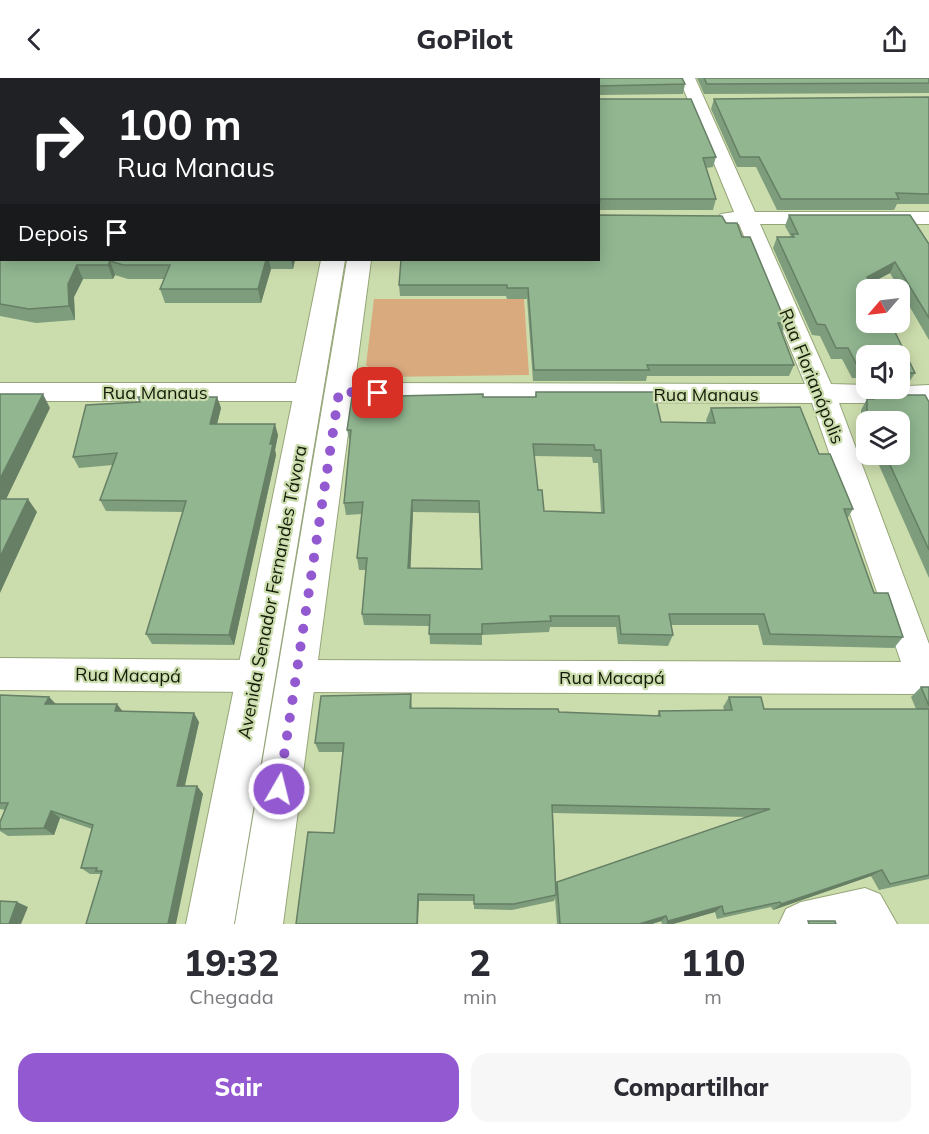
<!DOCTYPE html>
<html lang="pt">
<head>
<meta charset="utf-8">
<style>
	:root { --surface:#fff; --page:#f7f7f7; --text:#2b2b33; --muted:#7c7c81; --accent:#9359d0 }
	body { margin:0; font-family:Mulish,sans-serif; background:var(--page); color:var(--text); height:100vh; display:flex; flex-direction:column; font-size:22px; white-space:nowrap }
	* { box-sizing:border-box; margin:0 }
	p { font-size:20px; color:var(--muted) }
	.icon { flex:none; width:33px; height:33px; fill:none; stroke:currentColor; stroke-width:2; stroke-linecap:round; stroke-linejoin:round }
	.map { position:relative; height:846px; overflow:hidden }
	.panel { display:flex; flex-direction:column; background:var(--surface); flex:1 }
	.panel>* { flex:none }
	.hud { position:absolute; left:0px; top:0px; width:600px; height:183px; box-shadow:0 3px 15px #0003; background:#202124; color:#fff; overflow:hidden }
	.needle { width:39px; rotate:242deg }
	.fabs { position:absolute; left:856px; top:201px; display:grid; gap:12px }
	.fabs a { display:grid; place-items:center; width:54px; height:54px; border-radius:12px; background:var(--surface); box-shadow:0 3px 15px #0003; font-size:30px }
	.pin { position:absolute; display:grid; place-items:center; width:51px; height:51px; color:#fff; margin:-26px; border-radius:12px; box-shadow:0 3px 9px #0006 }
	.me { position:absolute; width:66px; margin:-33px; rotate:8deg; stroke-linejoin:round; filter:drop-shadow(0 0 4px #0008) }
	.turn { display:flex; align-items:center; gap:21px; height:126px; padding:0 18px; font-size:27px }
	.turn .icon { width:78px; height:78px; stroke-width:2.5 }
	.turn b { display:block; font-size:42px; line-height:51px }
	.then { display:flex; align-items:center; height:57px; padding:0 18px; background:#0003; gap:12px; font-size:22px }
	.eta { display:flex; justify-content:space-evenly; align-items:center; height:102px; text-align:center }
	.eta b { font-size:36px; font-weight:800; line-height:42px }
	.cta { display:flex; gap:12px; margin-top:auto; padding:12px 18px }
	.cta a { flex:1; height:69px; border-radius:18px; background:var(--accent); color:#fff; font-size:24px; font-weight:800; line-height:69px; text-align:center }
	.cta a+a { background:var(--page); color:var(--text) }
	header { display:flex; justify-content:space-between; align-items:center; height:78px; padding:0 18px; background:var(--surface); font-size:27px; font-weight:800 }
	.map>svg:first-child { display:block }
	.green { fill:#daaa7f }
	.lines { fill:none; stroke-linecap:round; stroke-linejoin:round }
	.minor-casing { stroke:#95a578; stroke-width:2 }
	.major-casing { stroke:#95a578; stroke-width:2 }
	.minor { fill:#fff; fill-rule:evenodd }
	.major { fill:#fff; fill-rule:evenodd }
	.wall { fill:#7d9d7c; fill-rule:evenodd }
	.shaded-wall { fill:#667f65 }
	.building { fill:#91b690; stroke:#667f65; stroke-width:1.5; fill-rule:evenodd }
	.route { stroke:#9359d0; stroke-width:10; stroke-dasharray:0 18 }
	.labels { text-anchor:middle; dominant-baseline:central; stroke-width:4.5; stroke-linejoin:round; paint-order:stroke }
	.street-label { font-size:18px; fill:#141a08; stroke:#ccddad }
</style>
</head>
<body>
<header><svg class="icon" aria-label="back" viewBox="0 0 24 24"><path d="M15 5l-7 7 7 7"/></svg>GoPilot<svg class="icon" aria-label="share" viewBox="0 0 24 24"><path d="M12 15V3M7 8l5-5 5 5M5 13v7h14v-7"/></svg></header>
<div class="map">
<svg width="929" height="846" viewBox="0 0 929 846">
	<rect width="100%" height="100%" fill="#ccddad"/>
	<!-- green -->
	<path class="green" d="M374 221H524L529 297 381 299 366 287Z"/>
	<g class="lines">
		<!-- minor casing -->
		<g class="minor-casing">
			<g id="minor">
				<path d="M61 0H77L60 2Z"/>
				<path d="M679 0H695L755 134H929V146H760L831 306 867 307V310L929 307V325H839L929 566V616L295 614 282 610 277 598 282 586 295 582 901 584 812 325 339 323 330 320 326 314 330 308 339 305 805 306 739 146 721 144 717 140 721 136 734 134Z"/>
				<path d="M2 84V97L0 98V85Z"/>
				<rect x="0" y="133" width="2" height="12"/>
				<path d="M0 305H309L318 308 322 314 318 320 309 323H0Z"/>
				<path d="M0 580 256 582 269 586 274 598 269 610 256 614 0 612Z"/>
				<path d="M865 810 880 816 897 846H779L786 831 801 824Z"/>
			</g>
		</g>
		<!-- major casing -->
		<g class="major-casing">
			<g id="major">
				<path d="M358 0H376L357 2Z"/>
				<path d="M321 182H345L234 846H186Z"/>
				<path d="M347 182H371L283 846H235Z"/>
			</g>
		</g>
		<!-- minor -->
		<use href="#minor" class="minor"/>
		<!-- major -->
		<use href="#major" class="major"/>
	</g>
	<!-- wall -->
	<g class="wall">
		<path d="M697 0H929V15L704 16Z"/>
		<path d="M598 2 685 6 683 16 599 17V21L716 79 713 89 706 90 716 121 713 132H598Z"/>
		<path d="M929 19V126H897L894 132H777L756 89H737L711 31 714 21Z"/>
		<path d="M789 137 929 166V262L890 195 870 205 915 295 908 306H900V278H867V307L861 305V300H852L842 281H831L820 258 812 257 773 170 777 159H791L785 148Z"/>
		<path d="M726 145 742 159 786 245 782 256 794 287 789 298H647L646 303H533L527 221H507L506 218H400L399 207 598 182Z"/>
		<path d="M0 168 2 182H295L293 191H271L261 225H165L160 211 164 201H128L115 197 113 201H83L74 219 75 242 36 245 0 238Z"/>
		<path d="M536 314 661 344 707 345 706 342 711 330 819 376 853 431 847 441 874 515 903 559 894 570 763 567 758 547H671L673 557 668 568 618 566 616 549H550L549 554 482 557V567L430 566 429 548 364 547 362 536 366 492H359L357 480 362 436 346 437 344 425 350 364 347 352 483 319H535ZM534 378 592 379 593 385H598L601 434 544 433 538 412ZM413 434 479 435 481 491 410 490Z"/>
		<path d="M872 317 929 324V500L874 376H900V344H867V361L861 348V332L867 321H869Z"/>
		<path d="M217 319 221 330 217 346 278 357 275 372 276 377 234 567 152 566 146 556 183 434 106 433 100 422 113 387 79 390 73 379Z"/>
		<path d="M921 609H929V801L879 812 871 798 773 832 771 829 717 841 715 834 673 846H662L661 843 652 846H557L555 820 554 823 512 832 474 831V823H419L334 755 343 674H319L315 665 411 616 412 630 559 634 657 638 659 633 724 632 723 629 729 619 764 631H916L911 619ZM553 735 748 739 557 804 556 807Z"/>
		<path d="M0 617 49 619 55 626 122 633 199 644 185 708H197L203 716 101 796H90L81 790 92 751 60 740 54 757 8 758 0 753V744L5 732 0 731Z"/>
	</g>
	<!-- shaded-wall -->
	<g class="shaded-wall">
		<path d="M38 0H53L51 2H36Z"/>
		<path d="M2 45V66L0 68V47Z"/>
		<path d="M266 182H269L271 191 261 225 258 211Z"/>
		<path d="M291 182H295L293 191Z"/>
		<path d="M110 183 115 197 113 201 108 187Z"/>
		<path d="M895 184 890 195 862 210 867 199Z"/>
		<path d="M77 187 83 201 74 219 75 242 69 228 68 206Z"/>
		<path d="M43 316 50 330 0 434V401Z"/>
		<path d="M217 319 221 330 214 358 210 346Z"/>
		<path d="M275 346 278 357 275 372 276 377 234 567 229 557Z"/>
		<path d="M28 421 37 434 0 515V479Z"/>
		<path d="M412 422 413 434 410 502 408 490Z"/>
		<path d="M49 619 58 628 45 626Z"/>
		<path d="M117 626 124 635 115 633Z"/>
		<path d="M194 635 199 644 183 715 177 708Z"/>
		<path d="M197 708 203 716 176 846H168Z"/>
		<path d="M51 733 60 740 54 757 44 750Z"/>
		<path d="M882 792 871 798 773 832 781 826Z"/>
		<path d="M418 816 419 823 418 846H417Z"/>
		<path d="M17 824 28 829 21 846H9Z"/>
		<path d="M722 828 715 834 673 846H666L668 843Z"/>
		<path d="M666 838 661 843 652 846H639Z"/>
	</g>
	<!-- building -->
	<g class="building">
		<path d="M0 0H38L36 2H2V45L0 47Z"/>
		<path d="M408 0H682L685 6 598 8V2H404L408 1Z"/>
		<path d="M704 0H929V5L707 6Z"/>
		<path d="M598 15 599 21H691L716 79 703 80 716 121H600L598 132Z"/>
		<path d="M929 19V116L896 115 899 121H781L759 79H740L714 21Z"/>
		<path d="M598 137 722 138 726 145H737L742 159H750L786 245H778L794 287H647L649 292H534L528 210H507V207H399L401 182H598Z"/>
		<path d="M789 137H910L929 166V240L895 184 867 199 873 212H867V244H890L915 295H900V278H867V289H858L848 270H836L825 247 817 246 777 159H794L792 156H798Z"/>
		<path d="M0 168H2V182H266L258 211H160L170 187H123L110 183 108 187H77L68 206 69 228 29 231 0 226Z"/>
		<path d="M536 314H654L661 344 715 345 711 330 800 329 819 376H830L853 431H844L874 515H888L903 559 770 556 764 536H669L673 557 621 556 619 538H550L551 543 482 546V556H429L430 537 362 536 367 480H357L363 424 344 425 351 352H347L352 319 483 316V319H536ZM533 366 594 367 595 372H601L604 435 544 433 542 412H538ZM412 422 479 423 482 491 408 490Z"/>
		<path d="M0 316H43L0 401Z"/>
		<path d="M872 317H925L929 324V472L885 376H900V344H870L867 337V321H874Z"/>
		<path d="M138 319H217L210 346H275L270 366H273L229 557 146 556 186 423 100 422 117 375 73 379 86 327 140 324Z"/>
		<path d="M0 421H28L0 479Z"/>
		<path d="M921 609H929V628Z"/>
		<path d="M411 616 410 630 558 631 559 634 660 638 659 633 732 632 729 619H761L764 631H929V797L890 806 882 792 781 826 780 824 724 836 722 828 668 843 666 838 639 846H560L557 804 770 731 552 727 556 817 514 826H474V817L418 816 417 846H296L308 754 334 755 344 665H315L321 618Z"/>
		<path d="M0 617 49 619 45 626H117L115 633 194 635 177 708H197L168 846H86L102 793H96L97 790H81L93 747 51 733 44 750 0 751V744L8 725H0Z"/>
		<path d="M0 823 17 824 9 846H0Z"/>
		<path d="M808 843H835L836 846H809Z"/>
	</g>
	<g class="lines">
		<!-- route -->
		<path class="route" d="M279 711 339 314 378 315"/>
	</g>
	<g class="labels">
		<!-- street labels -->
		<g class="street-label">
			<text transform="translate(812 298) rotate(68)">Rua Florianópolis</text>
			<text x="155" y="314">Rua Manaus</text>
			<text x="706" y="316">Rua Manaus</text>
			<text transform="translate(272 514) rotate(-79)">Avenida Senador Fernandes Távora</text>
			<text transform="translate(128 597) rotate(1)">Rua Macapá</text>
			<text x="612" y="599">Rua Macapá</text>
		</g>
	</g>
</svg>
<div class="fabs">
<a><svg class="needle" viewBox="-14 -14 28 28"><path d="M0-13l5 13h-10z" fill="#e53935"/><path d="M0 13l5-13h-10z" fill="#7c7c81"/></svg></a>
<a><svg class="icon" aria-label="sound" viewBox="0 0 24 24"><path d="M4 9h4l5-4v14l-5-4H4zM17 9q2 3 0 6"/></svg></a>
<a><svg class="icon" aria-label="layers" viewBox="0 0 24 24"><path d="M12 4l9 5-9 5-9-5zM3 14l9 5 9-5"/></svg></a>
</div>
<div class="pin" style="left:378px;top:315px;background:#d93025"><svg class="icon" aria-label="arrive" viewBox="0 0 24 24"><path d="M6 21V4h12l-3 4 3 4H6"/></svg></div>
<svg class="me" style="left:279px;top:711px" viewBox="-20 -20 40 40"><circle r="17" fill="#9359d0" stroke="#fff" stroke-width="3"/><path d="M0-11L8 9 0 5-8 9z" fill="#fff"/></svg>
<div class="hud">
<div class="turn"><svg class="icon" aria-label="right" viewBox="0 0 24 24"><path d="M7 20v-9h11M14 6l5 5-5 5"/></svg><div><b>100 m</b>Rua Manaus</div></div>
<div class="then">Depois<svg class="icon" aria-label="arrive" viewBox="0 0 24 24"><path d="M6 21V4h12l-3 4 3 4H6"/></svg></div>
</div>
</div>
<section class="panel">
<div class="eta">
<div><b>19:32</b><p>Chegada</p></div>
<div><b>2</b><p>min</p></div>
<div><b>110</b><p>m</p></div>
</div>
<div class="cta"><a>Sair</a><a>Compartilhar</a></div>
</section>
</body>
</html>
